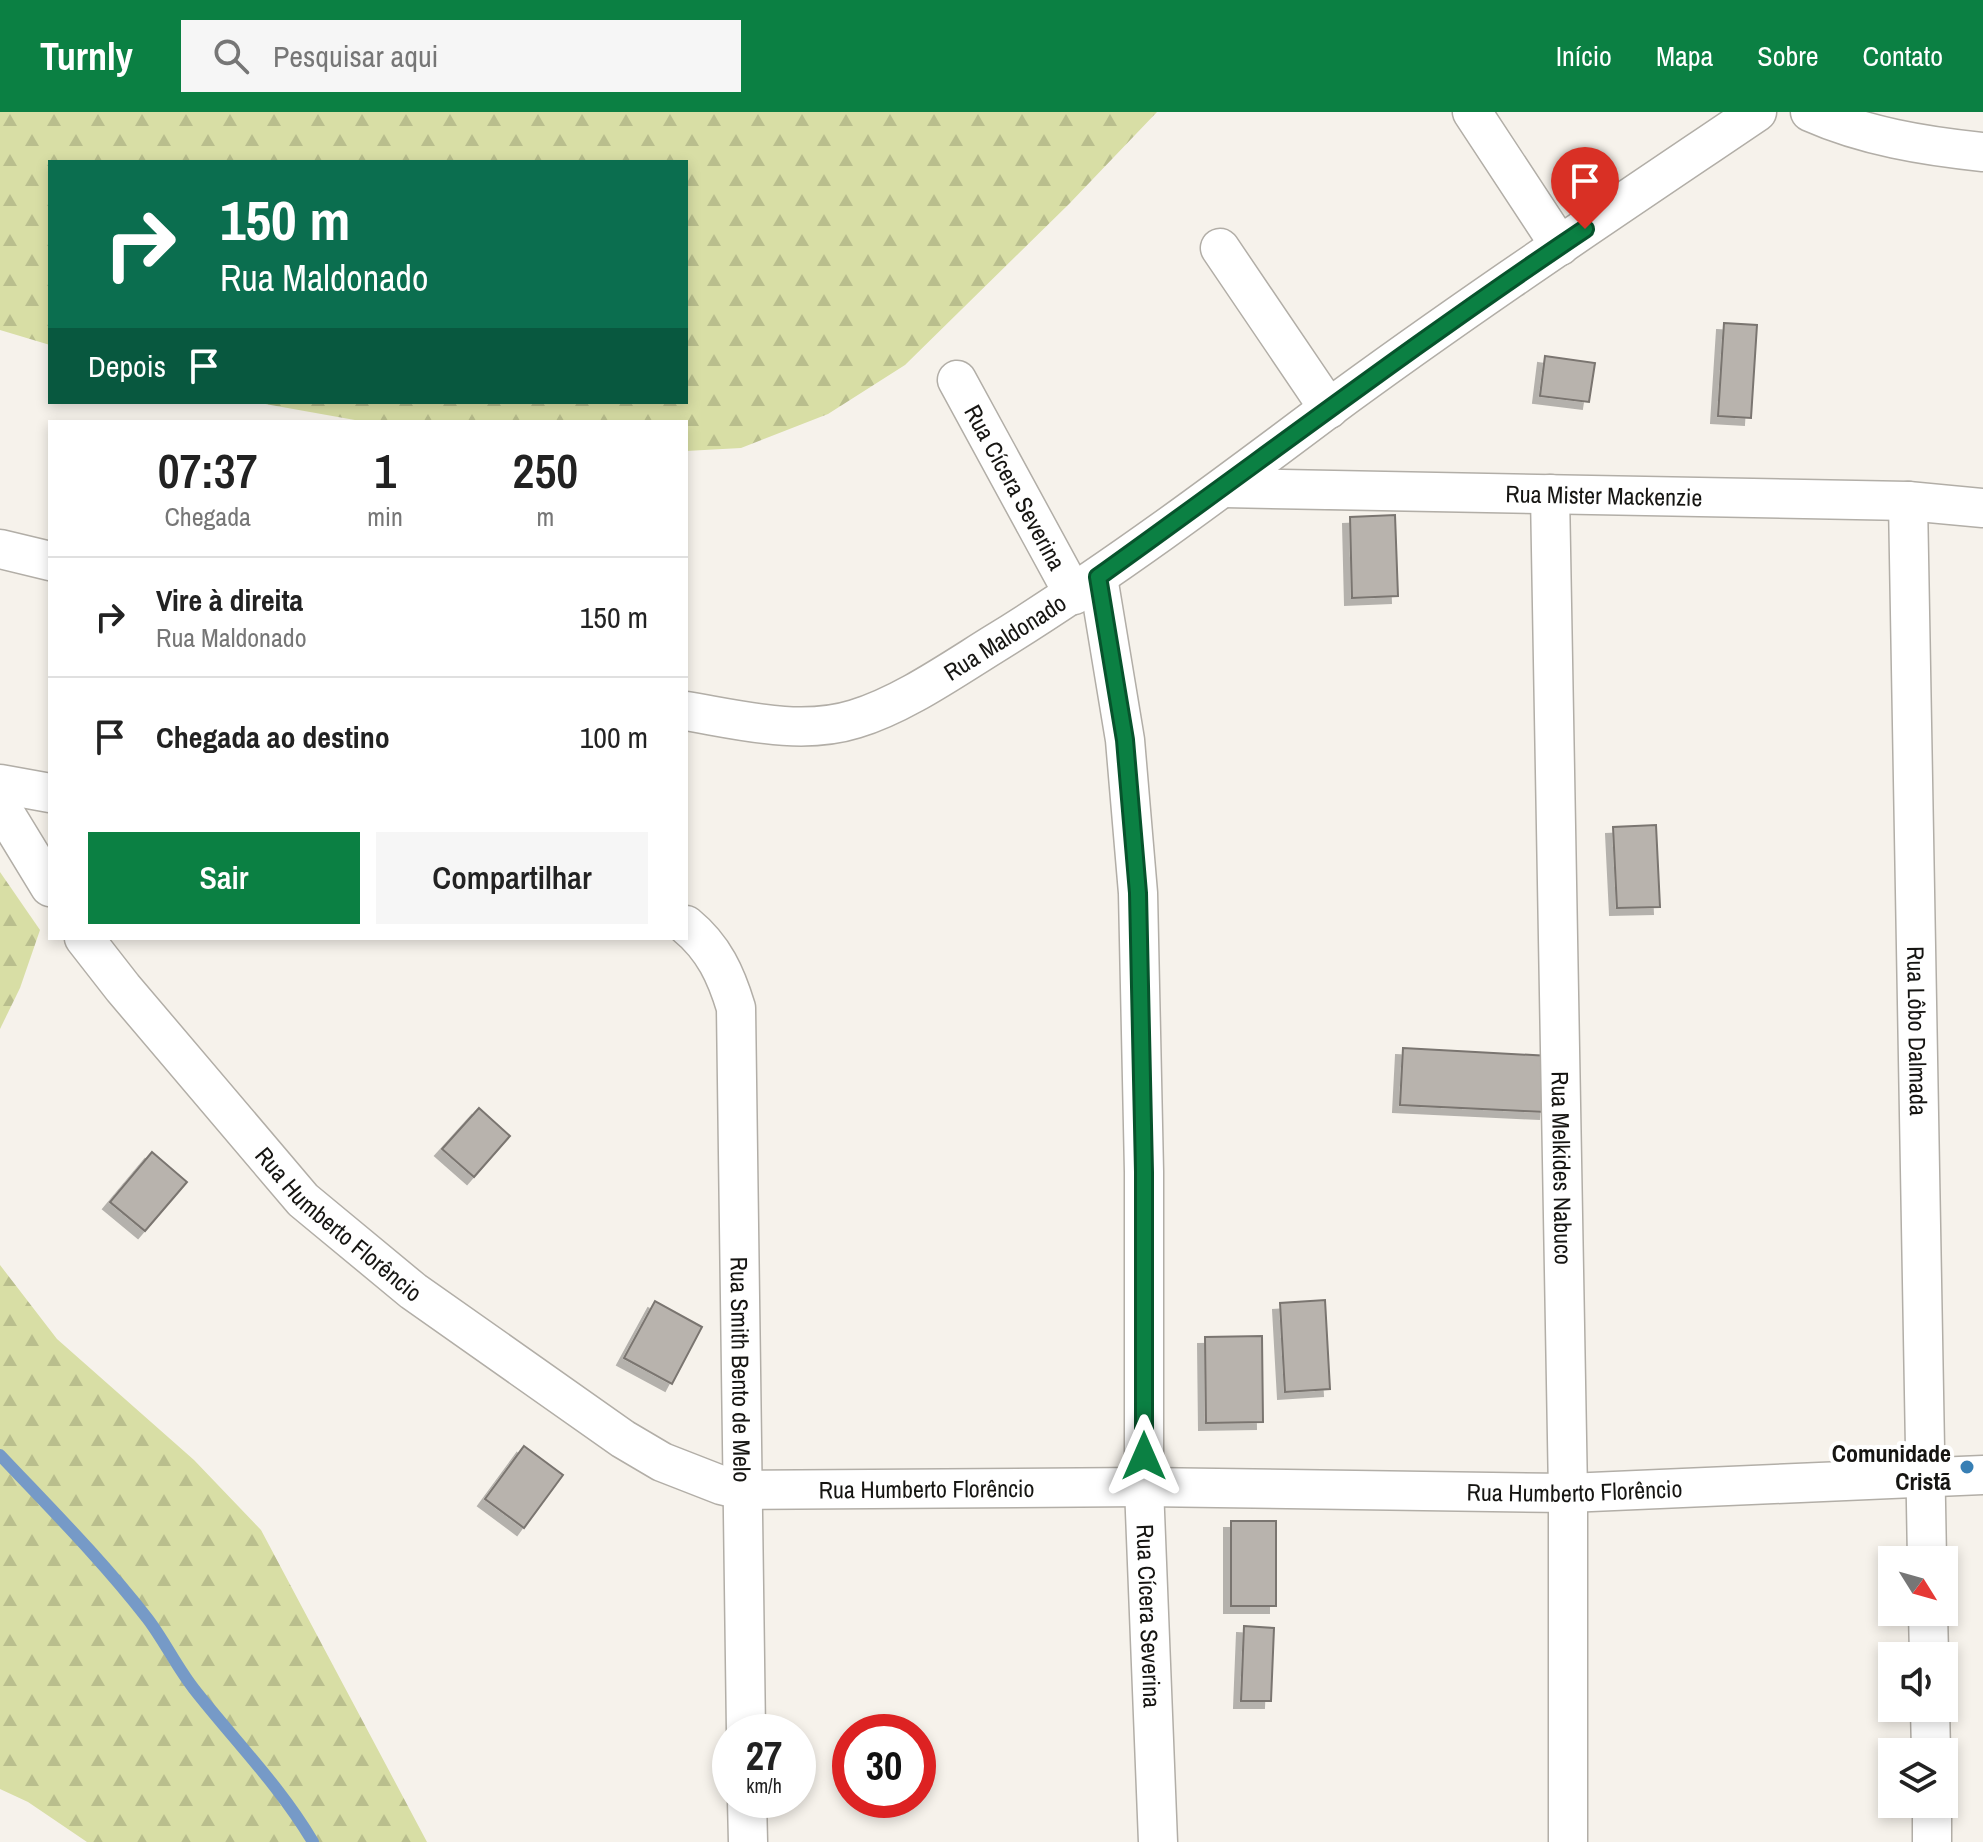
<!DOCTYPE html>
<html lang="pt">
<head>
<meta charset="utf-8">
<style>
	:root { --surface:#fff; --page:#f6f6f6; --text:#222; --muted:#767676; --line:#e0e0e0; --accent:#0b8043 }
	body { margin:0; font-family:"Archivo Narrow",sans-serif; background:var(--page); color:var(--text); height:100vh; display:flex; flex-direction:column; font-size:30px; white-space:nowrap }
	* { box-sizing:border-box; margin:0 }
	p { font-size:26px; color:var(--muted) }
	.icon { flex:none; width:44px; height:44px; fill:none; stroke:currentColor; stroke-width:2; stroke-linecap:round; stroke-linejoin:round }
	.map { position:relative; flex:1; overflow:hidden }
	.panel { position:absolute; left:48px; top:308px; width:640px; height:520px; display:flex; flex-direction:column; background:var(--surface); border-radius:0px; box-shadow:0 4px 12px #0003 }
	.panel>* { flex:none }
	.hud { position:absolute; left:48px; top:48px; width:640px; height:244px; border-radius:0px; box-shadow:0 4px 12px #0003; background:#0b6e4f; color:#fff; overflow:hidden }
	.needle { width:52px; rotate:127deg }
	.fabs { position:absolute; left:1878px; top:1434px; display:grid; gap:16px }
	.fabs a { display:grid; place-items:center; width:80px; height:80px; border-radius:0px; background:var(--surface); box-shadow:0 4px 12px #0003; font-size:40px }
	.speed { position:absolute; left:712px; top:1602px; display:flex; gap:16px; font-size:40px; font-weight:700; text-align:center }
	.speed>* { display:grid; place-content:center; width:104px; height:104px; border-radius:50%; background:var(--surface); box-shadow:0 4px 12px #0003; line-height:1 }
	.speed small { font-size:20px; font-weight:400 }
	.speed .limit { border:12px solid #d22; background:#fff; color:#111 }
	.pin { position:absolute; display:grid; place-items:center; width:68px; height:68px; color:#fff; margin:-82px -34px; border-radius:50% 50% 50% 0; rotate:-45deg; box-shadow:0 0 8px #0007 }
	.pin .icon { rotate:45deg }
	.me { position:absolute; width:88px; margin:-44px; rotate:0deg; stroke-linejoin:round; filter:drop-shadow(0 0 6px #0008) }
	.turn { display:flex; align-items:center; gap:28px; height:168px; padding:0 40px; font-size:36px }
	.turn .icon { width:104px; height:104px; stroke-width:2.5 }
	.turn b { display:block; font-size:56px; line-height:68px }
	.then { display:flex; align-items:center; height:76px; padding:0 40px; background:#0003; gap:16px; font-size:30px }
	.eta { display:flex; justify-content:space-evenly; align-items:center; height:136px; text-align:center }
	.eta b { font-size:48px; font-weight:600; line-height:56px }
	.button { display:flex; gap:16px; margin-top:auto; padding:16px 40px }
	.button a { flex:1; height:92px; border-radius:0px; background:var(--accent); color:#fff; font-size:32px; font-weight:600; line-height:92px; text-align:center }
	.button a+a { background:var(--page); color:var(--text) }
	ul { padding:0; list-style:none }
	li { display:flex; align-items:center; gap:24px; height:120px; padding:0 40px; border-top:2px solid var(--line) }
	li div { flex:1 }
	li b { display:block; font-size:30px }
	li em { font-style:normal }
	header { display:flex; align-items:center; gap:48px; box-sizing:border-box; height:112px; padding:0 40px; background:var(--accent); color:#fff }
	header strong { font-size:38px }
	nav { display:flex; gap:44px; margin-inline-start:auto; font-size:28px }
	.search { width:560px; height:72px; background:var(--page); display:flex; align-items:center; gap:20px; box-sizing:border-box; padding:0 28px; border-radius:0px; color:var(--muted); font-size:30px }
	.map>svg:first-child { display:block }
	.forest { fill:url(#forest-firs) }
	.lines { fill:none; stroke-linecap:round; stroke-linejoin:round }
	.stream { stroke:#769ac7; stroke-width:12 }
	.building { fill:#b8b3ad; stroke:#7a7570; stroke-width:2; filter:url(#shadow) }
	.minor-casing { stroke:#b2aea7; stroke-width:41 }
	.minor { stroke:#fff; stroke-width:38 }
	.route-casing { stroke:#07532c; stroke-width:20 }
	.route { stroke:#0b8043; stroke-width:14 }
	.poi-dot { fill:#387fb4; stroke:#fff; stroke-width:3 }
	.labels { text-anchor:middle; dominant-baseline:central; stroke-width:8; stroke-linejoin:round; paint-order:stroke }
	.street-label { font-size:24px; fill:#161512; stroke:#fff }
	.poi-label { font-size:24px; font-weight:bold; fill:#161512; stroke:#fff; text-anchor:end }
</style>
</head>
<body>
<header>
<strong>Turnly</strong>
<div class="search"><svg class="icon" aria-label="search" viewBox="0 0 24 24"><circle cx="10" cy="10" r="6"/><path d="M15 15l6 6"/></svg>Pesquisar aqui</div>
<nav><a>Início</a><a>Mapa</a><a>Sobre</a><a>Contato</a></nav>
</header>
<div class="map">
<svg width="1983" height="1730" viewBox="0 0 1983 1730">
	<defs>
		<pattern id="forest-firs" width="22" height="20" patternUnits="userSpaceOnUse" patternTransform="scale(2)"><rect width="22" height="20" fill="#d8dea5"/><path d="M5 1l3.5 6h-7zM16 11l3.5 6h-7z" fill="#b9be8d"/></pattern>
		<filter id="shadow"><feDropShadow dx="-7" dy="7" stdDeviation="0" flood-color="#0004"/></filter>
	</defs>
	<rect width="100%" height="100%" fill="#f6f2eb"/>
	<!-- forest -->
	<g class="forest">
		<path d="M0 0H1157L1069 92 905 253 828 302 741 336 686 339V310H366L254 290H686V50H50V233L0 218Z"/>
		<path d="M0 760 40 818 20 876 0 917Z"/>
		<path d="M0 1153 57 1227 194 1348 261 1418 427 1730H87L28 1690 0 1677Z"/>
	</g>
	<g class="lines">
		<!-- stream -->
		<path class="stream" d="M0 1343C50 1396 102 1448 147 1506 164 1528 176 1554 194 1577 234 1628 280 1674 313 1730"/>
	</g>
	<!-- building -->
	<g class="building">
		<path d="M1724 211 1757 213 1751 306 1718 304Z"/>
		<path d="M1545 244 1595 251 1589 290 1540 284Z"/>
		<path d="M1395 403 1398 484 1352 486 1350 405Z"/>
		<path d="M1656 713 1660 795 1617 796 1613 715Z"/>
		<path d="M1403 936 1550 944 1546 1000 1400 993Z"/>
		<path d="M479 996 510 1024 474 1065 442 1037Z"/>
		<path d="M152 1040 187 1070 145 1119 110 1090Z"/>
		<path d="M1325 1188 1330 1277 1285 1280 1280 1191Z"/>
		<path d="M655 1189 702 1215 672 1272 624 1246Z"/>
		<path d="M1262 1224 1263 1310 1206 1311 1205 1225Z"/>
		<path d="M524 1334 563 1363 524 1416 485 1387Z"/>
		<rect x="1231" y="1409" width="45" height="85"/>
		<path d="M1244 1514 1274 1516 1271 1589H1241Z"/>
	</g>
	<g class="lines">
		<!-- minor casing -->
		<g class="minor-casing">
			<g id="minor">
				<path d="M1472 0 1560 134"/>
				<path d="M1810 0C1864 24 1924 34 1983 40"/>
				<path d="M1220 136 1329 297"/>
				<path id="s1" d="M957 268 1074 483"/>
				<path id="s2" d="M1224 376 1908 389 1983 396"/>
				<path id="s3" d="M1550 382 1568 1381V1730"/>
				<path id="s4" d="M1908 389 1927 1448"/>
				<path d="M0 437 50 449"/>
				<path id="s5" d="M1098 465 1125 628 1138 781 1144 1060V1375L1158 1730"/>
				<path id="s6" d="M686 599C740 608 801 624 855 607 902 593 952 558 994 532 1109 461 1217 380 1325 299 1466 195 1612 98 1757 0"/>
				<path d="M0 672 50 681"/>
				<path d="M0 693 50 775"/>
				<path id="s7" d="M686 813C714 836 726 863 736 896L746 1620"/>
				<path id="s8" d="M84 826 123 876 303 1088 413 1179 623 1327 662 1350 721 1373 742 1378 1144 1375 1568 1381 1983 1363"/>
				<path d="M1928 1500 1929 1544"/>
				<path d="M1930 1596 1931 1640"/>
				<path d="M747 1688 748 1730"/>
				<path d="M1932 1692V1730"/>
			</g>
		</g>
		<!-- minor -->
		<use href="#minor" class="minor"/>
	</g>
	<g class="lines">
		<!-- route casing -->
		<g class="route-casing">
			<path id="route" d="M1144 1344V1060L1138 781 1125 628 1098 465C1260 349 1419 228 1585 117"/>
		</g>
		<!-- route -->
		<use href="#route" class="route"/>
	</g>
	<!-- markers -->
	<circle class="poi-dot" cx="1967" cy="1355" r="8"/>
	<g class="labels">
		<!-- street labels -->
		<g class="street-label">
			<text stroke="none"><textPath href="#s1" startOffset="122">Rua Cícera Severina</textPath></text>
			<text stroke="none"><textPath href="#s2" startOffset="380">Rua Mister Mackenzie</textPath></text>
			<text stroke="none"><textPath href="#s6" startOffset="342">Rua Maldonado</textPath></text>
			<text stroke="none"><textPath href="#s4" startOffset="530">Rua Lôbo Dalmada</textPath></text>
			<text stroke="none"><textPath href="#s3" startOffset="674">Rua Melkides Nabuco</textPath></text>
			<text stroke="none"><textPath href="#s8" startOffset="384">Rua Humberto Florêncio</textPath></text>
			<text stroke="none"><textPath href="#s7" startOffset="460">Rua Smith Bento de Melo</textPath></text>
			<text stroke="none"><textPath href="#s8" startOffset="1056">Rua Humberto Florêncio</textPath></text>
			<text stroke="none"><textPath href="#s8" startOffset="1704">Rua Humberto Florêncio</textPath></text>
			<text stroke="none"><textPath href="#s5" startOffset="1042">Rua Cícera Severina</textPath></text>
		</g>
		<!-- poi labels -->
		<g class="poi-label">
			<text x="1951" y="1341">Comunidade<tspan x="1951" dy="28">Cristã</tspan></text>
		</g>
	</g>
</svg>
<div class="fabs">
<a><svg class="needle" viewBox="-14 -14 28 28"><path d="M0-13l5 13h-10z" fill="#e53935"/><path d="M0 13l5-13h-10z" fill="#767676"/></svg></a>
<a><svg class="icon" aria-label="sound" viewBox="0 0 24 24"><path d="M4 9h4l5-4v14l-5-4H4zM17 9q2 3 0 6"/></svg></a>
<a><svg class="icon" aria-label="layers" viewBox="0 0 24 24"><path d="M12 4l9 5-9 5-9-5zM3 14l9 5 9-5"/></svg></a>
</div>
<div class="speed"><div>27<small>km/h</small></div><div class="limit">30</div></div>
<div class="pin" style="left:1585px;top:117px;background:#d93025"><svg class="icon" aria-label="arrive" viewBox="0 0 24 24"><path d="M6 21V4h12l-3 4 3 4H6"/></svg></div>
<svg class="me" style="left:1144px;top:1344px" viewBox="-20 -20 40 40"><path d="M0-17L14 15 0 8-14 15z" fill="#0b8043" stroke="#fff" stroke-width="4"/></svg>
<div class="hud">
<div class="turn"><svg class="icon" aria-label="right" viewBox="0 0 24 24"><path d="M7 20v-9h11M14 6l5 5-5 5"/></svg><div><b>150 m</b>Rua Maldonado</div></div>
<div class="then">Depois<svg class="icon" aria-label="arrive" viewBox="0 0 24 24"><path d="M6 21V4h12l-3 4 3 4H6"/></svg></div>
</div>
<section class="panel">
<div class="eta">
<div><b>07:37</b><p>Chegada</p></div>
<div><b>1</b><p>min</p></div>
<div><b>250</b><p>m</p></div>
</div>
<ul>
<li><svg class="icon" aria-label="right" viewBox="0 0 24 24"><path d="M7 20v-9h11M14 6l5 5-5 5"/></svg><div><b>Vire à direita</b><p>Rua Maldonado</p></div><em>150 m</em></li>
<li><svg class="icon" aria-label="arrive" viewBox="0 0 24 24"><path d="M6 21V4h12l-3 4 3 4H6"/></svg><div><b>Chegada ao destino</b></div><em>100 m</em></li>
</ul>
<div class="button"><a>Sair</a><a>Compartilhar</a></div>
</section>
</div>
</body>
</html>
